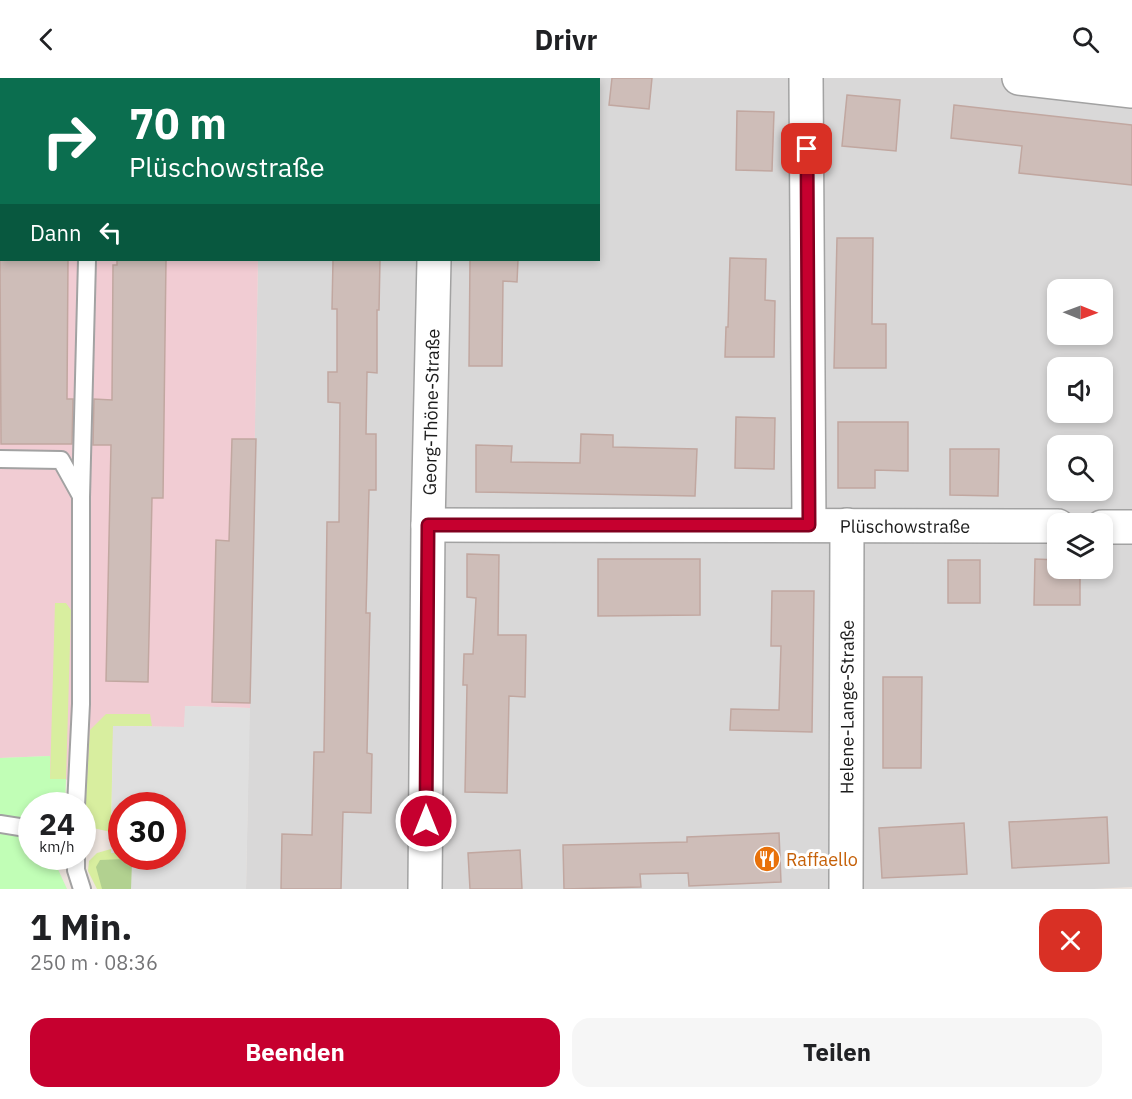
<!DOCTYPE html>
<html lang="de">
<head>
<meta charset="utf-8">
<style>
	:root { --surface:#fff; --page:#f6f6f6; --text:#202124; --muted:#757577; --accent:#c6002f }
	body { margin:0; font-family:"IBM Plex Sans",sans-serif; background:var(--page); color:var(--text); height:100vh; display:flex; flex-direction:column; font-size:22px; white-space:nowrap }
	* { box-sizing:border-box; margin:0 }
	p { font-size:20px; color:var(--muted) }
	.icon { flex:none; width:33px; height:33px; fill:none; stroke:currentColor; stroke-width:2; stroke-linecap:round; stroke-linejoin:round }
	.map { position:relative; height:811px; overflow:hidden }
	.sheet { display:flex; flex-direction:column; background:var(--surface); flex:1 }
	.sheet>* { flex:none }
	.guide { position:absolute; left:0px; top:0px; width:600px; height:183px; box-shadow:0 3px 9px #0003; background:#0b6e4f; color:#fff; overflow:hidden }
	.needle { width:39px; rotate:91deg }
	.tools { position:absolute; left:1047px; top:201px; display:grid; gap:12px }
	.tools a { display:grid; place-items:center; width:66px; height:66px; border-radius:12px; background:var(--surface); box-shadow:0 3px 9px #0003; font-size:30px }
	.speed { position:absolute; left:18px; top:714px; display:flex; gap:12px; font-size:30px; font-weight:700; text-align:center }
	.speed>* { display:grid; place-content:center; width:78px; height:78px; border-radius:50%; background:var(--surface); box-shadow:0 3px 9px #0003; line-height:1 }
	.speed small { font-size:15px; font-weight:400 }
	.speed .limit { border:9px solid #d22; background:#fff; color:#111 }
	.pin { position:absolute; display:grid; place-items:center; width:51px; height:51px; color:#fff; margin:-26px; border-radius:12px; box-shadow:0 3px 9px #0006 }
	.me { position:absolute; width:66px; margin:-33px; rotate:0deg; stroke-linejoin:round; filter:drop-shadow(0 0 4px #0008) }
	.turn { display:flex; align-items:center; gap:21px; height:126px; padding:0 30px; font-size:27px }
	.turn .icon { width:78px; height:78px; stroke-width:2.5 }
	.turn b { display:block; font-size:42px; line-height:51px }
	.then { display:flex; align-items:center; height:57px; padding:0 30px; background:#0003; gap:12px; font-size:22px }
	.round { display:grid; place-items:center; flex:none; width:63px; height:63px; border-radius:18px; background:var(--page) }
	.headline { display:flex; align-items:center; justify-content:space-between; height:102px; padding:0 30px }
	h1 { font-size:36px; font-weight:800; line-height:45px }
	.action { display:flex; gap:12px; margin-top:auto; padding:12px 30px }
	.action a { flex:1; height:69px; border-radius:18px; background:var(--accent); color:#fff; font-size:24px; font-weight:800; line-height:69px; text-align:center }
	.action a+a { background:var(--page); color:var(--text) }
	header { display:flex; justify-content:space-between; align-items:center; height:78px; padding:0 30px; background:var(--surface); font-size:27px; font-weight:800 }
	.map>svg:first-child { display:block }
	.residential { fill:#d9d8d8; fill-rule:evenodd }
	.commercial { fill:#f1ccd3 }
	.grass { fill:#d8ee9f }
	.forest { fill:#b2d190 }
	.park { fill:#c1feb6 }
	.parking { fill:#dfdfdf }
	.building { fill:#cebdb8; stroke:#c1a7a0; stroke-width:1.5 }
	.lines { fill:none; stroke-linecap:round; stroke-linejoin:round }
	.service-casing { stroke:#a2a2a2; stroke-width:20 }
	.minor-casing { stroke:#a2a2a2; stroke-width:36 }
	.service { stroke:#fff; stroke-width:16 }
	.minor { stroke:#fff; stroke-width:33 }
	.route-casing { stroke:#81001f; stroke-width:15 }
	.route { stroke:#c6002f; stroke-width:10 }
	.labels { text-anchor:middle; dominant-baseline:central; stroke-width:6; stroke-linejoin:round; paint-order:stroke }
	.street-label { font-size:18px; fill:#1b1b1b; stroke:#fff }
	.food-label { font-size:18px; fill:#c56008; stroke:#fff; text-anchor:start }
</style>
</head>
<body>
<header><svg class="icon" aria-label="back" viewBox="0 0 24 24"><path d="M15 5l-7 7 7 7"/></svg>Drivr<svg class="icon" aria-label="search" viewBox="0 0 24 24"><circle cx="10" cy="10" r="6"/><path d="M15 15l6 6"/></svg></header>
<div class="map">
<svg width="1132" height="811" viewBox="0 0 1132 811">
	<rect width="100%" height="100%" fill="#eee5df"/>
	<!-- residential -->
	<path class="residential" d="M260 0H1132V809L1094 811H246L258 182H598V2ZM1058 212H1102V256H1058ZM1058 290H1102V334H1058ZM1058 368H1102V412H1058ZM1058 446H1102V490H1058Z"/>
	<!-- commercial -->
	<path class="commercial" d="M0 0H260L2 2V182H258L250 630 186 628 184 649 113 648 112 701 50 702V678L0 680Z"/>
	<!-- grass -->
	<g class="grass">
		<path d="M55 525H66L71 532 66 701 50 702Z"/>
		<path d="M106 636H150L152 648H113L111 754 84 748 90 652Z"/>
		<path d="M111 771V775H121L122 778 128 779 132 784 131 811H97L88 793 89 783 97 775Z"/>
	</g>
	<!-- forest -->
	<path class="forest" d="M124 781 138 792 136 811H102L96 789 100 782Z"/>
	<!-- park -->
	<path class="park" d="M50 678V701H66L65 727 32 728V778L58 779 56 787 67 811H0V680Z"/>
	<!-- parking -->
	<path class="parking" d="M185 628 250 630 246 811H131L132 784 128 779 172 778V728H122L121 775H111L113 648 184 649Z"/>
	<!-- building -->
	<g class="building">
		<path d="M612 0H652L649 31 609 27Z"/>
		<path d="M847 17 900 22 896 73 842 68Z"/>
		<path d="M954 27 1132 47V107L1019 95 1022 68 951 60Z"/>
		<path d="M737 33 774 34 772 93 736 92Z"/>
		<path d="M837 160H873L872 246H886V290H834Z"/>
		<path d="M730 180 766 181 765 222 775 223 774 279H725L726 249H728Z"/>
		<path d="M0 182H68L67 321H73L72 366H1Z"/>
		<path d="M117 182H166L163 420H152L148 604 106 603 111 367H93L94 321 112 322 113 187H117Z"/>
		<path d="M333 182H380L379 232H377V295L367 294 366 356H376V412H369L366 535H370L367 675 372 676 371 735 343 734 341 811H281L282 756 312 757 314 674H324L327 444H339L340 325 328 324V294H337V231H332Z"/>
		<path d="M470 182H518L517 204 503 203 502 288H469Z"/>
		<path d="M736 339 775 340 774 391 735 390Z"/>
		<path d="M838 344H908V393L875 392V410H838Z"/>
		<path d="M581 356 613 357V369L697 371 695 418 476 414V367L512 368 511 384 580 385Z"/>
		<path d="M232 361H256L250 625 212 624 216 462 229 463Z"/>
		<path d="M950 371H999L998 418 950 417Z"/>
		<path d="M467 476 499 477 498 557H526L525 619 509 618 507 715 465 714 467 607H463L464 576H473L476 520 467 519Z"/>
		<path d="M598 481H700V537L598 538Z"/>
		<path d="M1035 481 1058 482V490H1080V527H1034Z"/>
		<rect x="948" y="482" width="32" height="43"/>
		<path d="M772 513H814L812 654 730 652 731 631 779 632 781 568H771Z"/>
		<path d="M883 599H922L921 690H883Z"/>
		<path d="M1107 739 1109 785 1012 790 1009 744Z"/>
		<path d="M964 745 967 796 882 800 879 750Z"/>
		<path d="M779 755 781 804 689 808 688 795 640 796 641 809 564 811 563 767 687 764V759Z"/>
		<path d="M520 772 522 811H470L468 775Z"/>
	</g>
	<g class="lines">
		<!-- service casing -->
		<g class="service-casing">
			<g id="service">
				<path d="M0 4H2"/>
				<path d="M0 381 61 382 81 418"/>
				<path d="M76 728 81 626V419L87 182"/>
				<path d="M0 746 32 751"/>
				<path d="M76 778V792L82 811"/>
			</g>
		</g>
		<!-- minor casing -->
		<g class="minor-casing">
			<g id="minor">
				<path d="M806 0 809 447"/>
				<path d="M1019 0 1132 13"/>
				<path d="M438 2V0"/>
				<path id="s1" d="M428 447 1058 448"/>
				<path d="M1102 449H1132"/>
				<path id="s2" d="M425 811 428 447 434 182"/>
				<path id="s3" d="M846 811 847 447"/>
			</g>
		</g>
		<!-- service -->
		<use href="#service" class="service"/>
		<!-- minor -->
		<use href="#minor" class="minor"/>
	</g>
	<g class="lines">
		<!-- route casing -->
		<g class="route-casing">
			<path id="route" d="M426 743 428 447H809L807 71"/>
		</g>
		<!-- route -->
		<use href="#route" class="route"/>
	</g>
	<!-- icons -->
	<defs>
		<g id="restaurant-disc" transform="scale(1.35)"><circle r="9.5" fill="#e8710a" stroke="#fff"/><path d="M-5-6h1v4h1v-4h1v4h1v-4h1v5L-1.5 .5V6h-2V.5L-5-1ZM5-6V6H3V1.5H1.5Q1.5-4 5-6Z" fill="#fff"/></g>
	</defs>
	<g fill-rule="evenodd">
		<use href="#restaurant-disc" x="767" y="781"/>
	</g>
	<g class="labels">
		<!-- street labels -->
		<g class="street-label">
			<text stroke="none"><textPath href="#s2" startOffset="477">Georg-Thöne-Straße</textPath></text>
			<text stroke="none"><textPath href="#s1" startOffset="477">Plüschowstraße</textPath></text>
			<text stroke="none"><textPath href="#s3" startOffset="182">Helene-Lange-Straße</textPath></text>
		</g>
		<!-- food labels -->
		<g class="food-label">
			<text x="786" y="781">Raffaello</text>
		</g>
	</g>
</svg>
<div class="tools">
<a><svg class="needle" viewBox="-14 -14 28 28"><path d="M0-13l5 13h-10z" fill="#e53935"/><path d="M0 13l5-13h-10z" fill="#757577"/></svg></a>
<a><svg class="icon" aria-label="sound" viewBox="0 0 24 24"><path d="M4 9h4l5-4v14l-5-4H4zM17 9q2 3 0 6"/></svg></a>
<a><svg class="icon" aria-label="search" viewBox="0 0 24 24"><circle cx="10" cy="10" r="6"/><path d="M15 15l6 6"/></svg></a>
<a><svg class="icon" aria-label="layers" viewBox="0 0 24 24"><path d="M12 4l9 5-9 5-9-5zM3 14l9 5 9-5"/></svg></a>
</div>
<div class="speed"><div>24<small>km/h</small></div><div class="limit">30</div></div>
<div class="pin" style="left:807px;top:71px;background:#d93025"><svg class="icon" aria-label="arrive" viewBox="0 0 24 24"><path d="M6 21V4h12l-3 4 3 4H6"/></svg></div>
<svg class="me" style="left:426px;top:743px" viewBox="-20 -20 40 40"><circle r="17" fill="#c6002f" stroke="#fff" stroke-width="3"/><path d="M0-11L8 9 0 5-8 9z" fill="#fff"/></svg>
<div class="guide">
<div class="turn"><svg class="icon" aria-label="right" viewBox="0 0 24 24"><path d="M7 20v-9h11M14 6l5 5-5 5"/></svg><div><b>70 m</b>Plüschowstraße</div></div>
<div class="then">Dann<svg class="icon" aria-label="left" viewBox="0 0 24 24"><path d="M17 20v-9H6M10 6l-5 5 5 5"/></svg></div>
</div>
</div>
<section class="sheet">
<div class="headline"><div><h1>1 Min.</h1><p>250 m · 08:36</p></div><a class="round" style="background:#d93025;color:#fff"><svg class="icon" aria-label="close" viewBox="0 0 24 24"><path d="M6 6l12 12M18 6L6 18"/></svg></a></div>
<div class="action"><a>Beenden</a><a>Teilen</a></div>
</section>
</body>
</html>
